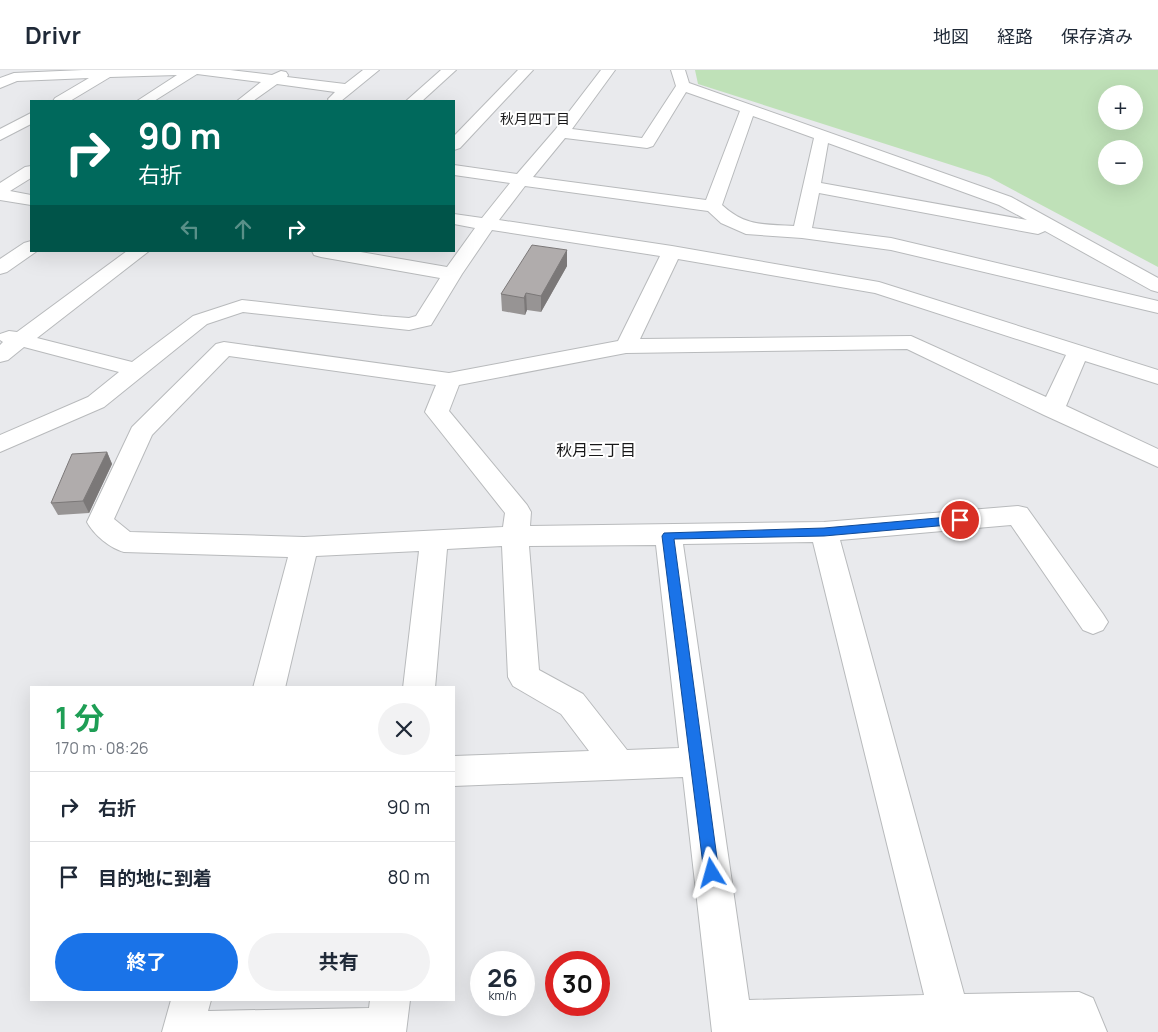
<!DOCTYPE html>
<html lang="ja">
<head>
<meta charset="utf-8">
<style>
	:root { --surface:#fff; --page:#f2f2f3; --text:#1f2937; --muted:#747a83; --line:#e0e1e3; --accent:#1a73e8 }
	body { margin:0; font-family:Manrope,"Noto Sans JP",sans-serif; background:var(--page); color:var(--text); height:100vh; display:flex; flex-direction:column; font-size:19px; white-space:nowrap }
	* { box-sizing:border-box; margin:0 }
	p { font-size:16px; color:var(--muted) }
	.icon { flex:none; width:28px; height:28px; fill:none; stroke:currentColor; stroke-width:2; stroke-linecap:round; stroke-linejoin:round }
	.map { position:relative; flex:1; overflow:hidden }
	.panel { position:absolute; left:30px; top:616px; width:425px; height:315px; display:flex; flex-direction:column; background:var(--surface); border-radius:0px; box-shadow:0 5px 20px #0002 }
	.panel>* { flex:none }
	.banner { position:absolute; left:30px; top:30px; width:425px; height:152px; border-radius:0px; box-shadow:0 5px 20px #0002; background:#00695c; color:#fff; overflow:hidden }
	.fabs { position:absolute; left:1098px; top:15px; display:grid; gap:10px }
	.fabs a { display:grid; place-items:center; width:45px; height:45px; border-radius:50%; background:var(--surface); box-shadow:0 5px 20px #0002; font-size:25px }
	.speed { position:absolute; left:470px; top:881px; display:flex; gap:10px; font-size:25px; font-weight:700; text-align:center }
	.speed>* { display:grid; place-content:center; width:65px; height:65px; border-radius:50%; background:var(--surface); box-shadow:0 5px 20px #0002; line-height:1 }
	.speed small { font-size:12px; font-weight:400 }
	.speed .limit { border:8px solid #d22; background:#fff; color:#111 }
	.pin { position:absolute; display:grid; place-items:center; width:42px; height:42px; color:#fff; margin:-21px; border:2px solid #fff; border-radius:50%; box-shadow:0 1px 5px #0007 }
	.me { position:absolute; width:55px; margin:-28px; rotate:352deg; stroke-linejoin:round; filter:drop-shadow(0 0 4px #0008) }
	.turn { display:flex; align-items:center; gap:18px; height:105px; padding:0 25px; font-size:22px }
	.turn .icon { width:65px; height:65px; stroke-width:2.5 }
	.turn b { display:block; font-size:35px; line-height:42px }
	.lanes { display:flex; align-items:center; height:48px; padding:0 25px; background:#0003; justify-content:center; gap:25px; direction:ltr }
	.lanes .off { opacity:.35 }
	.round { display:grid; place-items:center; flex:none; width:52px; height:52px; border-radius:26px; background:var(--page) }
	.head { display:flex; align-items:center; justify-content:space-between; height:85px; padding:0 25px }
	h1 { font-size:30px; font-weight:700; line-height:38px; color:#1e9e55 }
	.cta { display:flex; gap:10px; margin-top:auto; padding:10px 25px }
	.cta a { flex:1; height:58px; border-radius:30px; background:var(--accent); color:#fff; font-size:20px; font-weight:700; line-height:58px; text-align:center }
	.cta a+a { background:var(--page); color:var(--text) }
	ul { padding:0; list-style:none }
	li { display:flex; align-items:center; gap:15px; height:70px; padding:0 25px; border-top:1px solid var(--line) }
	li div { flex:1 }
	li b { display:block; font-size:19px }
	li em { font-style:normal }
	header { display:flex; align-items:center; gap:30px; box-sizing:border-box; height:70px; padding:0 25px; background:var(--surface); border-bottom:1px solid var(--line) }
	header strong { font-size:24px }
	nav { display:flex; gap:28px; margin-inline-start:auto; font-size:18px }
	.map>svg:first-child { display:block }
	.green { fill:#bfe1b8; fill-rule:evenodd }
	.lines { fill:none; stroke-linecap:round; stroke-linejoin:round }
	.minor-casing { stroke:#b8babc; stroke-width:2 }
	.minor { fill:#fff; fill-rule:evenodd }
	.wall { fill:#979494 }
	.shaded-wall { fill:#7b7878 }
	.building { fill:#b0acac; stroke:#7b7878 }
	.route { fill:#1a73e8; stroke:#114b97 }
	.labels { text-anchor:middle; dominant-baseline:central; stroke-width:4; stroke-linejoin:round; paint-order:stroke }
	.far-neighbourhood-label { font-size:14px; fill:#181819; stroke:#fff }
	.neighbourhood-label { font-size:16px; fill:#181819; stroke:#fff }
</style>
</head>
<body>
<header>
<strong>Drivr</strong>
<nav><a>地図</a><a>経路</a><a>保存済み</a></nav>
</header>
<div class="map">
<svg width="1158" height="962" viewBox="0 0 1158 962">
	<rect width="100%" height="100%" fill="#e9eaed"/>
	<!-- green -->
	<path class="green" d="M695 0H1158V197L989 107 698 14ZM1106 24H1134V51H1106ZM1106 79H1134V106H1106Z"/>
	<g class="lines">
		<!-- minor casing -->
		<g class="minor-casing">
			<g id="minor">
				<path d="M83 0H230L272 5 281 1 286 2 288 5 287 7 345 14 363 0H379L341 31H329L328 29 335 22 277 14 253 31H237L261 12 197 4 154 31H137L177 5 110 7 70 31H53L55 28 89 8 17 11 0 18V8L14 3Z"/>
				<path d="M441 0H456L422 31H406Z"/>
				<path d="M518 0H533L460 78 454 80V66Z"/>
				<path d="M601 0H615L572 59 642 68 676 16 671 0H685L689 13 1011 127 1158 208V222L1151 220 1045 161 1038 164 819 123 812 158 891 168 1158 231V243L891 180 802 168 746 164 721 153 708 141 525 116 499 150 672 176 879 212 1158 300V314L1085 291 1066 336 1158 379V397L1044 345 907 279 626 283 459 315 449 341 527 435 531 442 530 456 824 452 1018 436 1027 438 1103 544 1108 552 1103 560 1093 564 1083 560 1011 455 840 470 964 924 1079 922 1093 928 1107 962H712L683 707 454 716V686L589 681 561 644 513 616 508 607 502 476 447 479 435 618H403L419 481 316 486 285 618H253L288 487 124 482C110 478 94 465 87 452L132 357 216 274 224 272 449 303 618 271 660 186 492 160 462 204 431 255 409 260 243 242 207 254 104 337 0 382V365L88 327 119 302 24 277 8 290 0 292V275L3 272 0 270V264L9 261 17 262 127 181H149L37 268 132 292 193 246 242 230 382 246 409 248 416 246 440 208 321 187 314 185 312 181H355L447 197 475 158 454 154V144L482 148 510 113 454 105V95L517 104 555 60ZM686 22 740 41 706 130 533 107 565 68 647 78 653 76ZM753 46 814 68 794 156C764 154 746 157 722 135ZM828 73 999 135 1027 150 821 113ZM678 189 875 223 1066 285 1046 327 911 266 640 269ZM229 286 436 315 425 342 505 443 503 457 304 467 130 462 114 449 152 365ZM813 472 924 925 749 930 683 474ZM656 475 679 678 627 680 583 624 539 600 529 476Z"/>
				<path d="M31 43V54L0 70V59Z"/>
				<path d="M31 96V108L10 121 31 125V135L0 130V113L25 97Z"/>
				<path d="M31 171V181H37L7 202 0 204V189L24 173Z"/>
				<path d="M171 930H211L208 941 369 938 370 930H410L406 962H162Z"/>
			</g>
		</g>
		<!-- minor -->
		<use href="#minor" class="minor"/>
	</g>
	<!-- wall -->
	<g class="wall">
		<path d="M567 180V196L541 242 527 240 525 245 502 241 501 224Z"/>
		<path d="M107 382 112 394 89 443 58 445 51 433Z"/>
	</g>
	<!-- shaded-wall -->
	<g class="shaded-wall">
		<path d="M567 180V196L541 242V226Z"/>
		<path d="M526 223 527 240 525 245 524 228Z"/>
		<path d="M107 382 112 394 89 443 83 431Z"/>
	</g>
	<!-- building -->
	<g class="building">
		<path d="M532 175 567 180 541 226 526 223 524 228 501 224Z"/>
		<path d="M107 382 83 431 51 433 72 384Z"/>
	</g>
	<!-- route -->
	<path class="route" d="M960 446 966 450 960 454 824 466 674 469 719 803 717 808 712 810 706 808 704 803 662 466 664 463 824 458Z"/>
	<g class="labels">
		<!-- far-neighbourhood labels -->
		<g class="far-neighbourhood-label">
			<text x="535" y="48">秋月四丁目</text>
		</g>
		<!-- neighbourhood labels -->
		<g class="neighbourhood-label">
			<text x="596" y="380">秋月三丁目</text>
		</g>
	</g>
</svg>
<div class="fabs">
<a>+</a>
<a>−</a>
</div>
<div class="speed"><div>26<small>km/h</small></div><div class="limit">30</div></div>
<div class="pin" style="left:960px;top:450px;background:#d93025"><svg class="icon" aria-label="arrive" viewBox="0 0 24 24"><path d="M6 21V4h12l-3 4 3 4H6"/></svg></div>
<svg class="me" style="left:712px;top:803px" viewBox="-20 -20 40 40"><path d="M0-17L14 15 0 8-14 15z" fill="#1a73e8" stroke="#fff" stroke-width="4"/></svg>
<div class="banner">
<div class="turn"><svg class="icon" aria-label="right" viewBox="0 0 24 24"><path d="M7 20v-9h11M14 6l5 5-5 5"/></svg><div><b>90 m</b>右折</div></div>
<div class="lanes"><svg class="icon off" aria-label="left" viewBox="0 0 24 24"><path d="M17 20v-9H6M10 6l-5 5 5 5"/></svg><svg class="icon off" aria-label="ahead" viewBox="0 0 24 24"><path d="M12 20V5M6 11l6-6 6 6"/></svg><svg class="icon" aria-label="right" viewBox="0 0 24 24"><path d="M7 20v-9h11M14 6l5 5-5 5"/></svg></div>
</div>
<section class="panel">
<div class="head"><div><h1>1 分</h1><p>170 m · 08:26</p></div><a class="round"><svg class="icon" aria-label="close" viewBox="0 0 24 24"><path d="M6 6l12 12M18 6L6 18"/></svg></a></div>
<ul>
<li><svg class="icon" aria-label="right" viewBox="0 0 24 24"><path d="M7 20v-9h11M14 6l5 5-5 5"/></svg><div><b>右折</b></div><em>90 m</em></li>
<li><svg class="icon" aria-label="arrive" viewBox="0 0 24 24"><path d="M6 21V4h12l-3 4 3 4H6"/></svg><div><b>目的地に到着</b></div><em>80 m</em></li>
</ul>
<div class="cta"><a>終了</a><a>共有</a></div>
</section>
</div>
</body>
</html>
